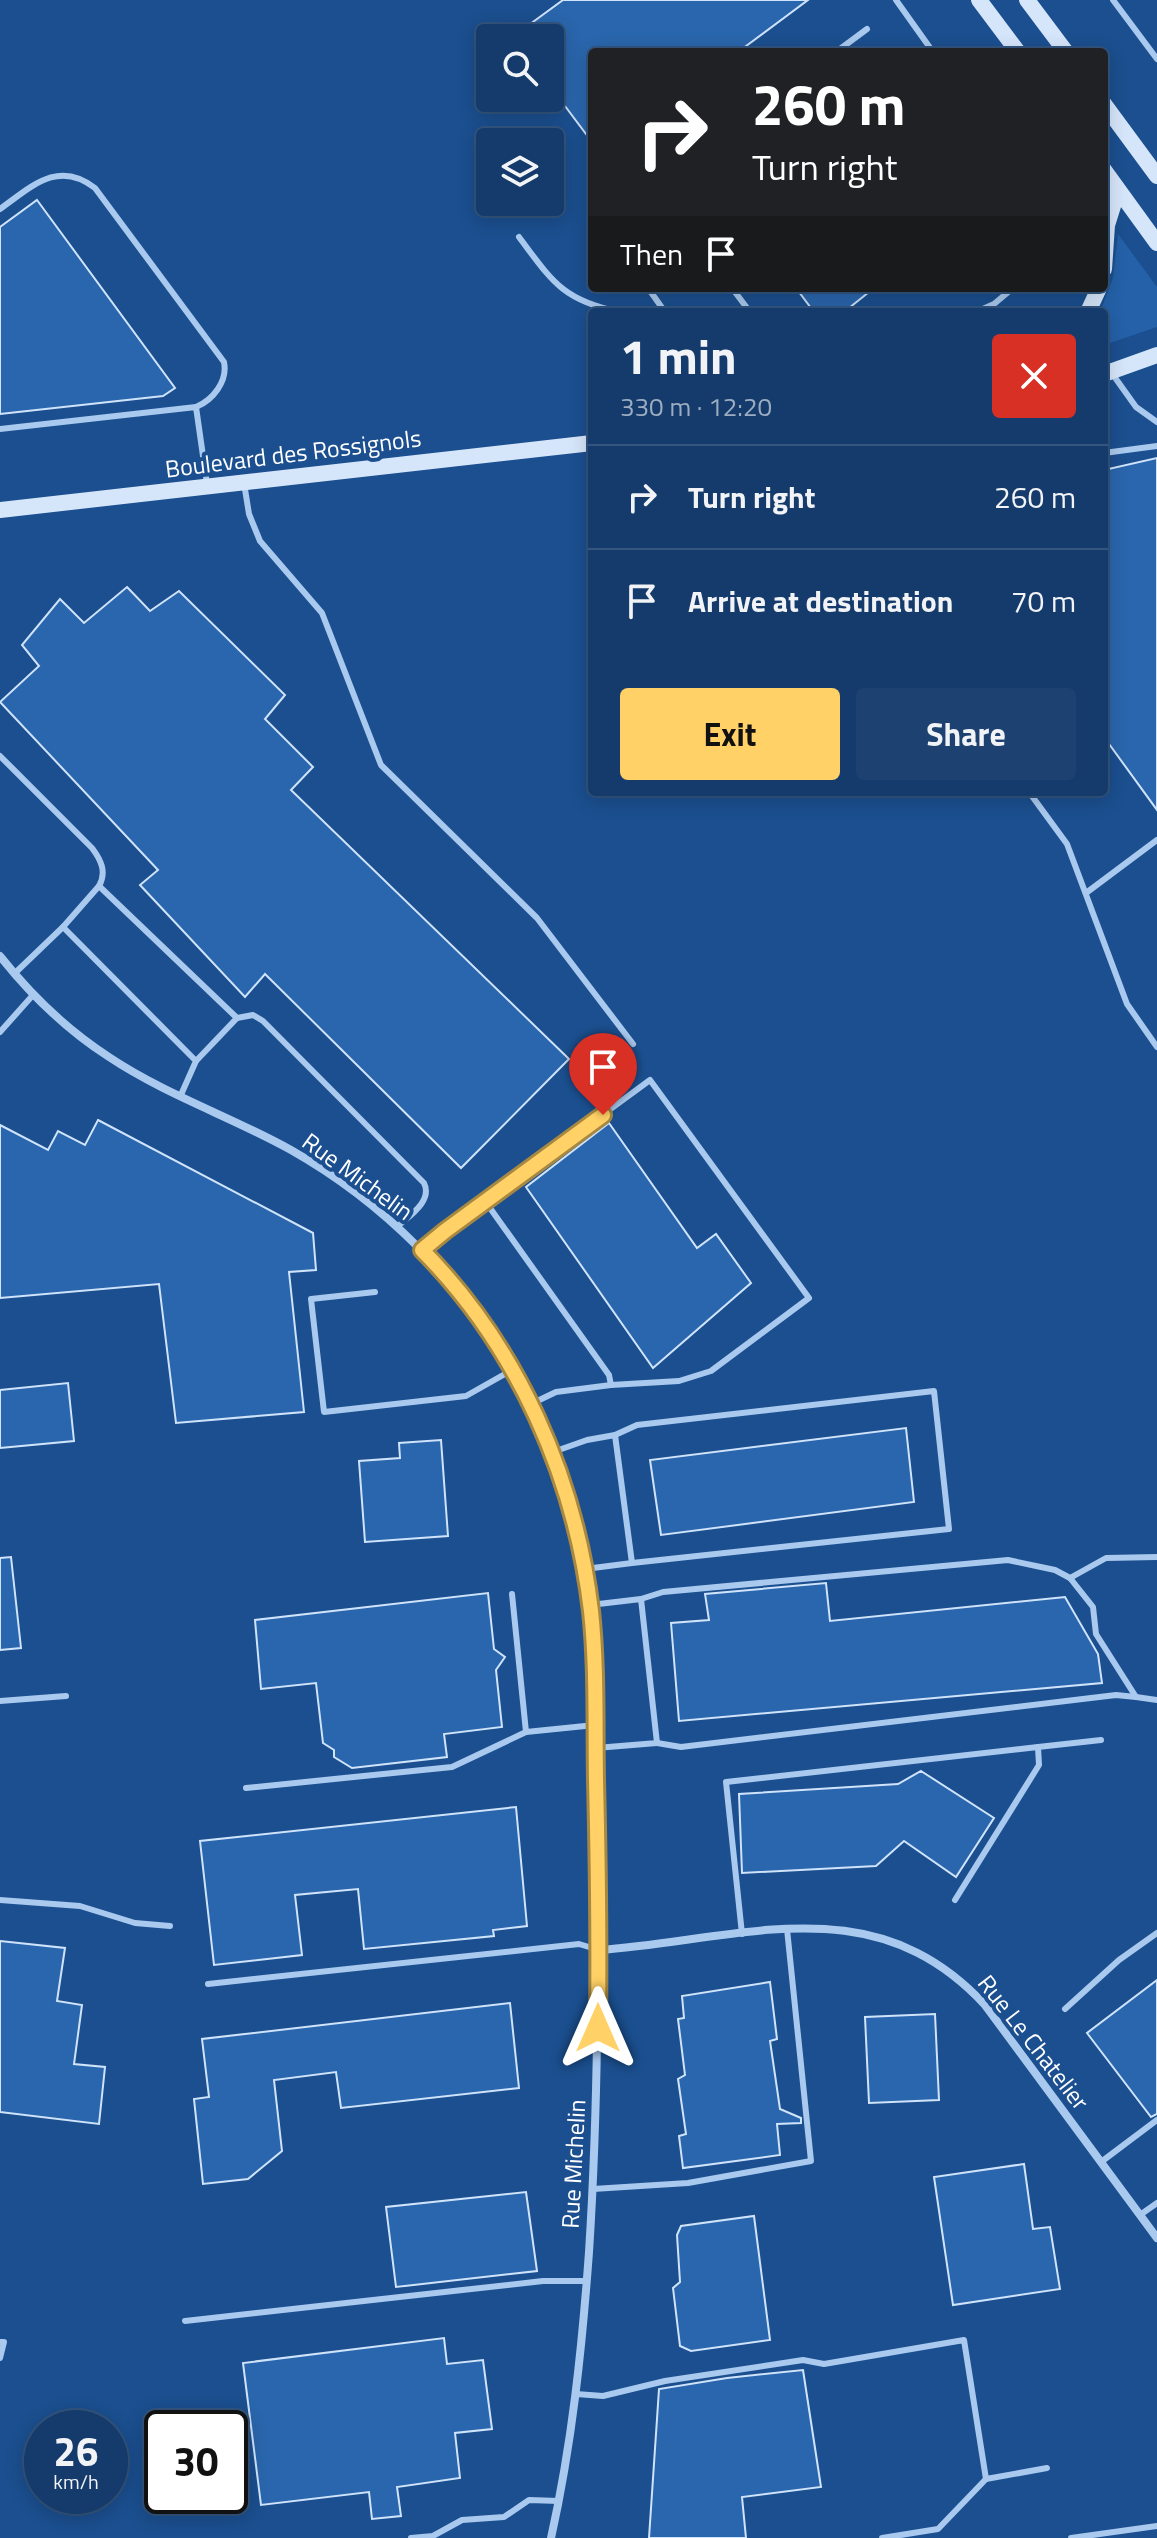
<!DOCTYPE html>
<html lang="en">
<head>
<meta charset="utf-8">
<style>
	:root { --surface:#143b6b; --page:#1d4271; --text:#f1f3f6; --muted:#9dadc1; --line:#33557e; --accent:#ffd166 }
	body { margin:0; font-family:"Titillium Web",sans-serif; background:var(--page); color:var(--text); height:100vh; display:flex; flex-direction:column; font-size:30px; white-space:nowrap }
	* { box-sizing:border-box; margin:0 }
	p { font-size:26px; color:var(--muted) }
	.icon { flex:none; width:44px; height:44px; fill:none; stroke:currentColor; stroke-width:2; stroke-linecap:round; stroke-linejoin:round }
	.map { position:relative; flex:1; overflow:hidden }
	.drawer { position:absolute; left:588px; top:308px; width:520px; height:488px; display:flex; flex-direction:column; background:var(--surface); border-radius:8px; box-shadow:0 4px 20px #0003,0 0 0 2px var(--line) }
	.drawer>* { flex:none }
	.top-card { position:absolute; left:588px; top:48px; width:520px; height:244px; border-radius:8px; box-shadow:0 4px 20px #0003,0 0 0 2px var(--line); background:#202124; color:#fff; overflow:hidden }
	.fabs { position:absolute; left:476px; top:24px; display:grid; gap:16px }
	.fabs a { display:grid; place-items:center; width:88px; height:88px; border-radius:8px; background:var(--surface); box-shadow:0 4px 20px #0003,0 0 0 2px var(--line); font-size:40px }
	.speed { position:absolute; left:24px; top:2410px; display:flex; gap:16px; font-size:40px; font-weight:700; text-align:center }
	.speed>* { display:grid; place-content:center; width:104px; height:104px; border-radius:50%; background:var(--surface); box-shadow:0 4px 20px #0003,0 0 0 2px var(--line); line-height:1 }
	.speed small { font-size:20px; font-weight:400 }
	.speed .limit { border:4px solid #111; border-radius:12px; background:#fff; color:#111 }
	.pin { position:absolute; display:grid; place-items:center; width:68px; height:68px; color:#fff; margin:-82px -34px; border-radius:50% 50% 50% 0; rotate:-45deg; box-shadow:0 0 8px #0007 }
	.pin .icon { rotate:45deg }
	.me { position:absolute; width:88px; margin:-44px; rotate:0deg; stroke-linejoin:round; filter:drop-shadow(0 0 6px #0008) }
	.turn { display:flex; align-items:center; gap:28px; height:168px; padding:0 32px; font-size:36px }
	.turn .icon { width:104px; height:104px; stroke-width:2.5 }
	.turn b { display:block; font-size:56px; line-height:68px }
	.then { display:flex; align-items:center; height:76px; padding:0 32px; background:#0003; gap:16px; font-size:30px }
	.round { display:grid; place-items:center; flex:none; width:84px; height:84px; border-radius:8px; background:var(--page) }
	.overview { display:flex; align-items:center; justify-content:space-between; height:136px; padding:0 32px }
	h1 { font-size:48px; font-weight:700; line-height:60px }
	.primary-button { display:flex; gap:16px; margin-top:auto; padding:16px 32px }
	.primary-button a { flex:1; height:92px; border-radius:8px; background:var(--accent); color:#111; font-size:32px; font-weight:700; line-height:92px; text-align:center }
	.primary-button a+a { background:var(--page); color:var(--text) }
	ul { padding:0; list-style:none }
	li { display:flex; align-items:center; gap:24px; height:104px; padding:0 32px; border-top:2px solid var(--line) }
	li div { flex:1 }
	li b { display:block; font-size:30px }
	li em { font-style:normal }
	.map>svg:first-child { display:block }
	.green { fill:#2461a8 }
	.building { fill:#2a66ad; stroke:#cfe3fa; stroke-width:2 }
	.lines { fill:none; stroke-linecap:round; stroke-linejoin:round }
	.lane { stroke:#a9c9ee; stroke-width:6 }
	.street { stroke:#a9c9ee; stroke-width:8 }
	.secondary { stroke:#d6e6fa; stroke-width:16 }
	.route-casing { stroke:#a68842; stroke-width:20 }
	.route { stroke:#ffd166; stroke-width:14 }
	.labels { text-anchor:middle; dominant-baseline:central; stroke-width:8; stroke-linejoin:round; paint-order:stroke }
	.street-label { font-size:24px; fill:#fff; stroke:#1b4f8f }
</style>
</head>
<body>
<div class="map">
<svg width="1157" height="2538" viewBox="0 0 1157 2538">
	<rect width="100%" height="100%" fill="#1b4f8f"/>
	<!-- green -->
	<path class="green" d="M1118 234 1157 287V327L1104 345V312H1100L1113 278Z"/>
	<!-- building -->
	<g class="building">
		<path d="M563 0H808L738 52H592V142L550 86V38H511Z"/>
		<path d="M37 200 175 388 163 396 0 414V227Z"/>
		<path d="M796 288H874L844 312H814Z"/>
		<path d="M1157 458V810L1104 737V470Z"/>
		<path d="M127 587 150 611 179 591 285 695 265 719 313 767 291 790 569 1059 461 1168 265 974 245 997 140 885 158 870 0 702 39 666 22 645 60 599 84 623Z"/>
		<path d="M98 1120 313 1233 316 1270 289 1272 304 1412 176 1423 159 1284 0 1298V1125L48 1150 58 1131 85 1145Z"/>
		<path d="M609 1123 697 1248 716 1234 751 1283 653 1368 526 1187Z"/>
		<path d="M68 1383 74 1441 0 1448V1390Z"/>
		<path d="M906 1428 914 1502 661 1535 650 1460Z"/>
		<path d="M441 1440 448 1536 365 1542 359 1461 400 1458 399 1443Z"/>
		<path d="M11 1557 21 1648 0 1650V1558Z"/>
		<path d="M826 1583 830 1621 1065 1597 1098 1654 1102 1683 679 1721 671 1623 709 1620 705 1594Z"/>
		<path d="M488 1593 494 1649 505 1657 496 1670 502 1727 444 1734 447 1757 352 1768 334 1757V1750L323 1743 316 1683 261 1689 255 1620Z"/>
		<path d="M921 1771 994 1818 956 1877 904 1841 876 1866 742 1873 739 1794 898 1784Z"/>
		<path d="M516 1807 527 1926 493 1930 494 1936 364 1949 358 1889 295 1895 302 1955 214 1965 200 1841Z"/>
		<path d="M0 1941 65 1948 57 2001 82 2005 74 2064 105 2067 99 2124 0 2112Z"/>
		<path d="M1157 1980V2114L1151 2117 1087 2033Z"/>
		<path d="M770 1982 777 2039 770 2041 780 2109 801 2118V2123L777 2124 780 2155 683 2168 679 2136 686 2134 678 2079 685 2075 678 2019 684 2018 682 1996Z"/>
		<path d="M510 2003 519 2088 341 2108 336 2072 274 2080 282 2151 248 2179 203 2184 194 2099 209 2097 202 2039Z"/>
		<path d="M935 2014 939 2100 869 2103 865 2017Z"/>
		<path d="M1024 2164 1033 2229 1050 2227 1060 2289 953 2305 934 2177Z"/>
		<path d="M526 2192 537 2271 396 2287 386 2207Z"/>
		<path d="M754 2216 770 2340 691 2351 680 2346 673 2288 680 2282 677 2235 681 2226Z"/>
		<path d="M444 2338 447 2364 483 2360 492 2429 455 2433 460 2478 397 2487 401 2516 372 2519 369 2492 261 2505 243 2363Z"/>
		<path d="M803 2370 821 2487 742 2497 746 2538H649L659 2389 727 2378Z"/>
	</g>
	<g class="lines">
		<!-- lane -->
		<g class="lane">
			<path d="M896 0 933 52"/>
			<path d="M1113 0 1157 59"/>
			<path d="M836 52 867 29"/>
			<path d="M0 209C31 187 58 159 95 188L224 362C228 381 213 400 196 407"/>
			<path d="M519 237C552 281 562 300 619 312"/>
			<path d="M648 288 665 312"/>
			<path d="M732 288 750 312"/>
			<path d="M976 312 994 304 1013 288"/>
			<path d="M1111 372 1136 407 1157 422"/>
			<path d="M0 429 196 407 207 484"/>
			<path d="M1104 453 1157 446"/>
			<path d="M244 483 249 514 260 541 322 613 381 765 537 918 633 1044"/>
			<path d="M0 756 92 848C101 860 107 872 99 886"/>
			<path d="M1029 792 1067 844 1127 1004 1157 1047"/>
			<path d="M1086 893 1157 840"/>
			<path d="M63 927 99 886 237 1018 196 1061"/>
			<path d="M14 974 63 927 196 1061 180 1097"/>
			<path d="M237 1018 253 1015 263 1021 424 1183C433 1201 409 1216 397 1227"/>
			<path d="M0 1032 33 995"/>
			<path d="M485 1201 650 1080 809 1298 711 1371 679 1381 611 1385"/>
			<path d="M422 1250 485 1201 609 1375 611 1385 556 1392 531 1404"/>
			<path d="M375 1292 311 1299 324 1412 466 1396 512 1370"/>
			<path d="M615 1435 637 1425 934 1391 949 1529 632 1563"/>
			<path d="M553 1452 587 1440 615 1435 632 1563 585 1569"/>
			<path d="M1070 1578 1106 1558 1157 1557"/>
			<path d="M512 1594 526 1732 595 1725"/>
			<path d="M641 1599 663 1592 1008 1560 1055 1570 1070 1578 1093 1607 1096 1634 1136 1697 1157 1700"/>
			<path d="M590 1605 641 1599 657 1743 596 1748"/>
			<path d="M0 1701 66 1696"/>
			<path d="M657 1743 681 1747 1116 1695 1136 1697"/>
			<path d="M1038 1747 1101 1740"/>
			<path d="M246 1788 452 1767 526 1732"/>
			<path d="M0 1900 80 1906 135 1923 170 1926"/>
			<path d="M742 1934 726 1782 1038 1747 1039 1765 955 1900"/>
			<path d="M208 1984 579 1944 599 1950"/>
			<path d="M1065 2009 1119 1960 1157 1933"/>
			<path d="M1101 2162 1157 2120"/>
			<path d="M593 2189 688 2183 811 2161 787 1929"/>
			<path d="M1140 2215 1157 2203"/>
			<path d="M185 2321 543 2281H587"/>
			<path d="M0 2342H4L0 2358"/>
			<path d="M576 2394 603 2396 665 2381 803 2360 824 2364 964 2340 986 2479 1047 2468"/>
			<path d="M411 2538 433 2536 462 2520 504 2517 529 2500 559 2501"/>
			<path d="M882 2538 938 2529 986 2479"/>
			<path d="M1071 2538 1157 2526"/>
		</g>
		<!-- street -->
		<g class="street">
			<path d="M0 956C31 995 67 1030 109 1057 166 1095 232 1117 291 1150 337 1176 380 1209 417 1246 491 1317 543 1411 571 1508 601 1613 595 1725 597 1832 599 1973 598 2112 589 2252 582 2348 572 2444 551 2538"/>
			<path d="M599 1950C741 1940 873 1884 985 2005L1157 2238"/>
		</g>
		<!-- secondary -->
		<g class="secondary">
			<path d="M979 0 1018 52"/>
			<path d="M1027 0 1066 52"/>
			<path d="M1104 104 1157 176"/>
			<path d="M1104 170 1157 243"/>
			<path d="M1104 269 1107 225 1118 190"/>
			<path d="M1088 312 1099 288"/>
			<path d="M1104 374 1157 355"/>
			<path d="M0 510 592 443"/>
		</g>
	</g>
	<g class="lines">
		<!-- route casing -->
		<g class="route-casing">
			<path id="route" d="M598 2028C599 1946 598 1863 596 1780 595 1724 597 1667 591 1611 575 1477 518 1347 422 1250L445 1231 603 1115"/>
		</g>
		<!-- route -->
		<use href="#route" class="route"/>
	</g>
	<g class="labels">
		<!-- street labels -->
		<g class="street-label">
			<text transform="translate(293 453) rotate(-7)">Boulevard des Rossignols</text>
			<text transform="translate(358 1176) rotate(36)">Rue Michelin</text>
			<text transform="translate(1034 2042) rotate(52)">Rue Le Chatelier</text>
			<text transform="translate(573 2164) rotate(-87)">Rue Michelin</text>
		</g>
	</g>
</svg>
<div class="fabs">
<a><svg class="icon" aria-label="search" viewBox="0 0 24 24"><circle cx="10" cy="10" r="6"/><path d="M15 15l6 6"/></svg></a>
<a><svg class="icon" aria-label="layers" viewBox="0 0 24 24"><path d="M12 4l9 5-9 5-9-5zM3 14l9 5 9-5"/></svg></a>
</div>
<div class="speed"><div>26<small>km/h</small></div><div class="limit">30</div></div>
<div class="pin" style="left:603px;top:1115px;background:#d93025"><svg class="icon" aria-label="arrive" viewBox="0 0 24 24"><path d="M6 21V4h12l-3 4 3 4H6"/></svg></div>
<svg class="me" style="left:598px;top:2028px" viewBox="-20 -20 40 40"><path d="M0-17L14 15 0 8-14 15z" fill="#ffd166" stroke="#fff" stroke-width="4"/></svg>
<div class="top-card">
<div class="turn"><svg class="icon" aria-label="right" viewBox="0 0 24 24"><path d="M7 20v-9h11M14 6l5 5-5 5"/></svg><div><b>260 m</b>Turn right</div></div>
<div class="then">Then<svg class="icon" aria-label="arrive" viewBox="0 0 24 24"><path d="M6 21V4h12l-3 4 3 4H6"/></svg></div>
</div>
<section class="drawer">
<div class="overview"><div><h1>1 min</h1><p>330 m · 12:20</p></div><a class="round" style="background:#d93025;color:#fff"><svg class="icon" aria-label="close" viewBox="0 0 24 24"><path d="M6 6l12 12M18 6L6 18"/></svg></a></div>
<ul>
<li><svg class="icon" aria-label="right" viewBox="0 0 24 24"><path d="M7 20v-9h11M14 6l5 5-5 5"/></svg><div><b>Turn right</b></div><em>260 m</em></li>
<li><svg class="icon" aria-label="arrive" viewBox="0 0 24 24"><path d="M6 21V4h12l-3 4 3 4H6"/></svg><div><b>Arrive at destination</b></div><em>70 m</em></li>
</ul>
<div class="primary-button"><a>Exit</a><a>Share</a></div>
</section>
</div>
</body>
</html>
